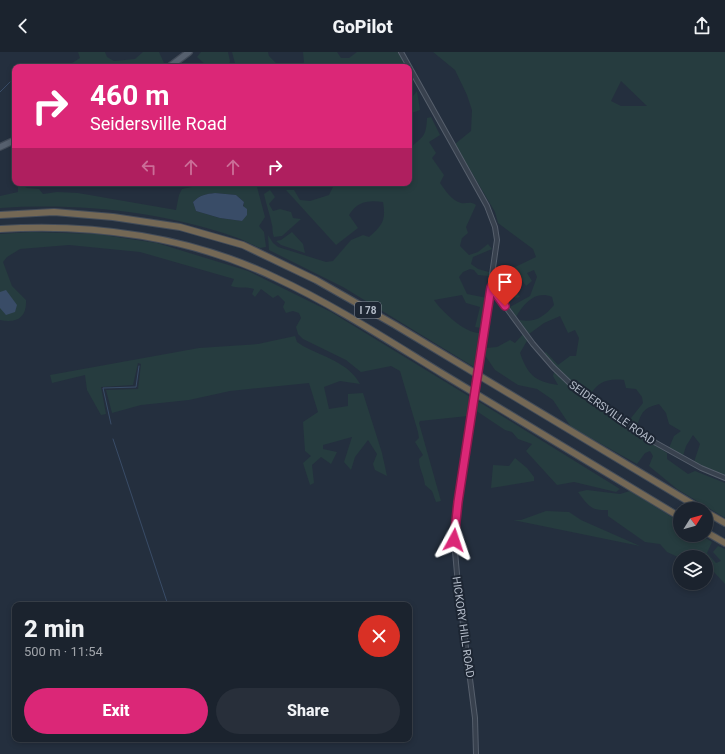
<!DOCTYPE html>
<html lang="en">
<head>
<meta charset="utf-8">
<style>
	:root { --surface:#1b232e; --page:#282f3a; --text:#f1f3f6; --muted:#a0a4aa; --line:#39404a; --accent:#db2777 }
	body { margin:0; font-family:Roboto,sans-serif; background:var(--page); color:var(--text); height:100vh; display:flex; flex-direction:column; font-size:15px; white-space:nowrap }
	* { box-sizing:border-box; margin:0 }
	p { font-size:13px; color:var(--muted) }
	.icon { flex:none; width:22px; height:22px; fill:none; stroke:currentColor; stroke-width:2; stroke-linecap:round; stroke-linejoin:round }
	.map { position:relative; flex:1; overflow:hidden }
	.sheet { position:absolute; left:12px; top:550px; width:400px; height:140px; display:flex; flex-direction:column; background:var(--surface); border-radius:8px; box-shadow:0 2px 6px #0003,0 0 0 1px var(--line) }
	.sheet>* { flex:none }
	.top-card { position:absolute; left:12px; top:12px; width:400px; height:122px; border-radius:8px; box-shadow:0 2px 6px #0003,0 0 0 1px var(--line); background:#db2777; color:#fff; overflow:hidden }
	.needle { width:26px; rotate:53deg }
	.fabs { position:absolute; left:673px; top:450px; display:grid; gap:8px }
	.fabs a { display:grid; place-items:center; width:40px; height:40px; border-radius:50%; background:var(--surface); box-shadow:0 2px 6px #0003,0 0 0 1px var(--line); font-size:20px }
	.pin { position:absolute; display:grid; place-items:center; width:34px; height:34px; color:#fff; margin:-41px -17px; border-radius:50% 50% 50% 0; rotate:-45deg; box-shadow:0 0 4px #0007 }
	.pin .icon { rotate:45deg }
	.me { position:absolute; width:44px; margin:-22px; rotate:5deg; stroke-linejoin:round; filter:drop-shadow(0 0 3px #0008) }
	.turn { display:flex; align-items:center; gap:14px; height:84px; padding:0 12px; font-size:18px }
	.turn .icon { width:52px; height:52px; stroke-width:2.5 }
	.turn b { display:block; font-size:28px; line-height:34px }
	.lanes { display:flex; align-items:center; height:38px; padding:0 12px; background:#0003; justify-content:center; gap:20px; direction:ltr }
	.lanes .off { opacity:.35 }
	.round { display:grid; place-items:center; flex:none; width:42px; height:42px; border-radius:21px; background:var(--page) }
	.head { display:flex; align-items:center; justify-content:space-between; height:68px; padding:0 12px }
	h1 { font-size:24px; font-weight:800; line-height:30px }
	.action { display:flex; gap:8px; margin-top:auto; padding:8px 12px }
	.action a { flex:1; height:46px; border-radius:24px; background:var(--accent); color:#fff; font-size:16px; font-weight:800; line-height:46px; text-align:center }
	.action a+a { background:var(--page); color:var(--text) }
	header { display:flex; justify-content:space-between; align-items:center; height:52px; padding:0 12px; background:var(--surface); font-size:18px; font-weight:800 }
	.map>svg:first-child { display:block }
	.green { fill:#263c3f; fill-rule:evenodd }
	.water { fill:#394c67 }
	.lines { fill:none; stroke-linecap:round; stroke-linejoin:round }
	.stream { stroke:#394c67; stroke-width:1 }
	.minor-casing { stroke:#565f6c; stroke-width:6 }
	.major-casing { stroke:#414a57; stroke-width:8 }
	.highway-casing { stroke:#434c59; stroke-width:8 }
	.minor { stroke:#38414e; stroke-width:4 }
	.major { stroke:#56606e; stroke-width:5.5 }
	.highway { stroke:#746855; stroke-width:6 }
	.minor-bridge-casing { stroke:#565f6c; stroke-width:6; stroke-linecap:butt }
	.minor-bridge { stroke:#38414e; stroke-width:4 }
	.route-casing { stroke:#8e194d; stroke-width:10 }
	.route { stroke:#db2777; stroke-width:7 }
	.labels { text-anchor:middle; dominant-baseline:central; stroke-width:4; stroke-linejoin:round; paint-order:stroke }
	.shield { fill:#1d2633; stroke:#878f9c; stroke-width:1 }
	.shield-label { font-size:10px; font-weight:bold; fill:#b4bcc9 }
	.street-label { font-size:11px; fill:#b4bcc9; stroke:#1d2633 }
</style>
</head>
<body>
<header><svg class="icon" aria-label="back" viewBox="0 0 24 24"><path d="M15 5l-7 7 7 7"/></svg>GoPilot<svg class="icon" aria-label="share" viewBox="0 0 24 24"><path d="M12 15V3M7 8l5-5 5 5M5 13v7h14v-7"/></svg></header>
<div class="map">
<svg width="725" height="702" viewBox="0 0 725 702">
	<rect width="100%" height="100%" fill="#242f3e"/>
	<!-- green -->
	<g class="green">
		<path d="M78 0H105L107 5 114 9 135 7 143 0H159L164 11 158 15H43L72 11 80 6Z"/>
		<path d="M201 0H228L230 9 228 15H208L197 5Z"/>
		<path d="M232 0H268L269 4 280 15H236Z"/>
		<path d="M303 0H337L341 6H349L357 0H398L406 15H301L304 10Z"/>
		<path d="M433 0H725V424L694 410 700 392 693 383 686 394 683 404 669 396 674 384 681 379 669 372 666 361 659 352C644 356 642 359 637 374L631 372V366L643 351 642 345 636 337 626 336 624 328C607 326 598 330 589 344L566 325 543 302 546 300 558 313 570 304H576L579 286 575 278 568 281 560 264 544 271 529 282 519 268C535 271 544 265 554 253L552 245C536 238 524 251 516 265L510 255 530 244 537 225 534 218 527 221 532 229 526 234 517 221 508 230 520 245 515 246 506 235 499 238 497 233 515 215 536 205 533 197 498 171 495 160 455 92 471 79 472 58 467 43 455 18ZM621 29 647 54H621L611 49Z"/>
		<path d="M417 39 420 58 409 62V49Z"/>
		<path d="M431 65 440 83 429 90 436 101 432 106 444 123 440 131C445 138 452 149 461 151 467 152 470 149 476 153L466 175 468 181 462 186 460 194 469 203 478 200 488 192 492 197 473 205 471 212 478 217 489 220V224L478 223 474 218 470 217 463 220 459 225 467 242 487 246 481 276 475 275 480 255 466 251 462 243 434 248C442 260 466 282 480 281L474 315 343 235 269 198 268 183 273 191 278 195 326 210 333 209 351 188 363 183 369 185C383 173 386 168 383 150 369 148 357 149 349 163L358 176 336 193 286 138H294L300 148 310 149 329 143 333 135 330 131H409V97C423 84 426 86 427 66Z"/>
		<path d="M18 131 27 136 39 137 43 142 57 140 78 141 176 158 179 143 182 137 211 131H256L265 165 259 174 264 180 266 195 260 196C252 193 244 188 235 185 160 159 78 151 0 156V144L18 140ZM215 141 236 143 244 150 242 169 220 166 196 159 193 150C200 143 206 142 215 141Z"/>
		<path d="M270 138 275 145 269 152 273 159 280 157 291 160 293 166 301 167 282 184 274 185C272 180 273 177 272 173 270 163 266 152 264 142Z"/>
		<path d="M31 180 97 182 157 191 248 219 331 260 470 345 468 364 420 369 419 371 441 449 436 450 432 439 425 433C424 423 419 417 419 407L423 403 415 390 419 386 418 380 400 319 391 314 361 320 346 308 303 287 298 282 296 275 301 266 299 261 293 259 286 261 283 255 285 250 278 243 273 246 261 237 255 245 252 242 254 237C246 234 239 237 231 234L234 227 140 200 69 193 20 197 7 205 3 210 12 234 26 248C27 265 17 272 0 268V182Z"/>
		<path d="M292 180 303 192 305 201 281 193 276 189 281 188Z"/>
		<path d="M523 282 528 287 520 301C528 323 534 329 558 333L553 324 554 320 587 349 667 401V407L688 422 695 419 725 431V466L677 437 649 414 653 404 650 399 645 401 637 412 571 375 553 348 537 337 518 333 495 318 484 302 486 296 497 295 510 288 515 291Z"/>
		<path d="M295 284 297 290 303 294C324 305 349 311 360 332L340 329 324 335 329 357 348 354V342L363 341 382 401 387 424 375 418 373 412 377 402 368 388 355 405 351 418 344 410 352 385 323 393V397L337 400 331 412 321 405 312 413 314 431 310 433 303 411 311 404 305 399 303 370 318 360 309 331 230 339 189 348 141 353 112 361 106 338 138 337 141 312 138 311 133 333 101 335 106 362 101 363 87 338 85 323 52 331 50 323 199 296 258 292Z"/>
		<path d="M476 348 620 437 616 440 574 430 557 433 526 399 532 392 518 387 512 380 505 378 475 358Z"/>
		<path d="M515 406 527 416 534 425V429L491 436 493 413 509 414Z"/>
		<path d="M587 438 620 442 630 439 680 470V483H701L712 490 707 501 716 511 721 509 713 500 718 494 725 497V532L714 520 706 521V505L680 506 667 500 660 492 645 490 608 464V458C590 459 588 453 578 440Z"/>
		<path d="M546 459 569 460 581 468 640 494 513 468H521Z"/>
	</g>
	<!-- water -->
	<g class="water">
		<path d="M215 141 236 143 244 150 243 154 247 157V163L242 169 220 166 196 159 193 150C200 143 206 142 215 141Z"/>
		<path d="M6 238 17 253 15 260 6 263 0 256V240Z"/>
	</g>
	<g class="lines">
		<!-- stream -->
		<g class="stream">
			<path d="M0 40 10 30"/>
			<path d="M111 372 103 336 136 335 139 314"/>
			<path d="M113 387 168 553"/>
		</g>
		<!-- minor casing -->
		<g class="minor-casing">
			<g id="minor">
				<path d="M401 0 487 154 495 175 497 188 481 299"/>
				<path d="M491 235 533 292 553 315 578 339 656 391 701 416 725 426"/>
				<path d="M473 352 454 488 458 533 475 666 476 702"/>
			</g>
		</g>
		<!-- major casing -->
		<g class="major-casing">
			<g id="major">
				<path d="M169 15 189 0"/>
				<path d="M0 95 15 88"/>
			</g>
		</g>
		<!-- highway casing -->
		<g class="highway-casing">
			<g id="highway">
				<path d="M0 163 54 160 113 165 180 175 243 193 316 228 395 273 701 457"/>
				<path d="M0 177C94 171 191 185 276 226 334 253 389 289 443 322 522 370 601 418 680 465"/>
				<path d="M706 460 725 471"/>
				<path d="M706 480 725 491"/>
			</g>
		</g>
		<!-- minor -->
		<use href="#minor" class="minor"/>
		<!-- major -->
		<use href="#major" class="major"/>
		<!-- highway -->
		<use href="#highway" class="highway"/>
		<!-- minor-bridge casing -->
		<g class="minor-bridge-casing">
			<path id="minor-bridge" d="M473 352 481 299"/>
		</g>
		<!-- minor-bridge -->
		<use href="#minor-bridge" class="minor-bridge"/>
	</g>
	<g class="lines">
		<!-- route casing -->
		<g class="route-casing">
			<path id="route" d="M454 488 458 450 491 235 505 254"/>
		</g>
		<!-- route -->
		<use href="#route" class="route"/>
	</g>
	<g class="labels">
		<!-- shield labels -->
		<rect class="shield" x="355" y="250" width="26" height="16" rx="3"/>
		<g class="shield-label">
			<text x="368" y="258">I 78</text>
		</g>
		<!-- street labels -->
		<g class="street-label">
			<text transform="translate(612 361) rotate(35)">SEIDERSVILLE ROAD</text>
			<text transform="translate(463 575) rotate(82)">HICKORY HILL ROAD</text>
		</g>
	</g>
</svg>
<div class="fabs">
<a><svg class="needle" viewBox="-14 -14 28 28"><path d="M0-13l5 13h-10z" fill="#e53935"/><path d="M0 13l5-13h-10z" fill="#a0a4aa"/></svg></a>
<a><svg class="icon" aria-label="layers" viewBox="0 0 24 24"><path d="M12 4l9 5-9 5-9-5zM3 14l9 5 9-5"/></svg></a>
</div>
<div class="pin" style="left:505px;top:254px;background:#d93025"><svg class="icon" aria-label="arrive" viewBox="0 0 24 24"><path d="M6 21V4h12l-3 4 3 4H6"/></svg></div>
<svg class="me" style="left:454px;top:488px" viewBox="-20 -20 40 40"><path d="M0-17L14 15 0 8-14 15z" fill="#db2777" stroke="#fff" stroke-width="4"/></svg>
<div class="top-card">
<div class="turn"><svg class="icon" aria-label="right" viewBox="0 0 24 24"><path d="M7 20v-9h11M14 6l5 5-5 5"/></svg><div><b>460 m</b>Seidersville Road</div></div>
<div class="lanes"><svg class="icon off" aria-label="left" viewBox="0 0 24 24"><path d="M17 20v-9H6M10 6l-5 5 5 5"/></svg><svg class="icon off" aria-label="ahead" viewBox="0 0 24 24"><path d="M12 20V5M6 11l6-6 6 6"/></svg><svg class="icon off" aria-label="ahead" viewBox="0 0 24 24"><path d="M12 20V5M6 11l6-6 6 6"/></svg><svg class="icon" aria-label="right" viewBox="0 0 24 24"><path d="M7 20v-9h11M14 6l5 5-5 5"/></svg></div>
</div>
<section class="sheet">
<div class="head"><div><h1>2 min</h1><p>500 m · 11:54</p></div><a class="round" style="background:#d93025;color:#fff"><svg class="icon" aria-label="close" viewBox="0 0 24 24"><path d="M6 6l12 12M18 6L6 18"/></svg></a></div>
<div class="action"><a>Exit</a><a>Share</a></div>
</section>
</div>
</body>
</html>
